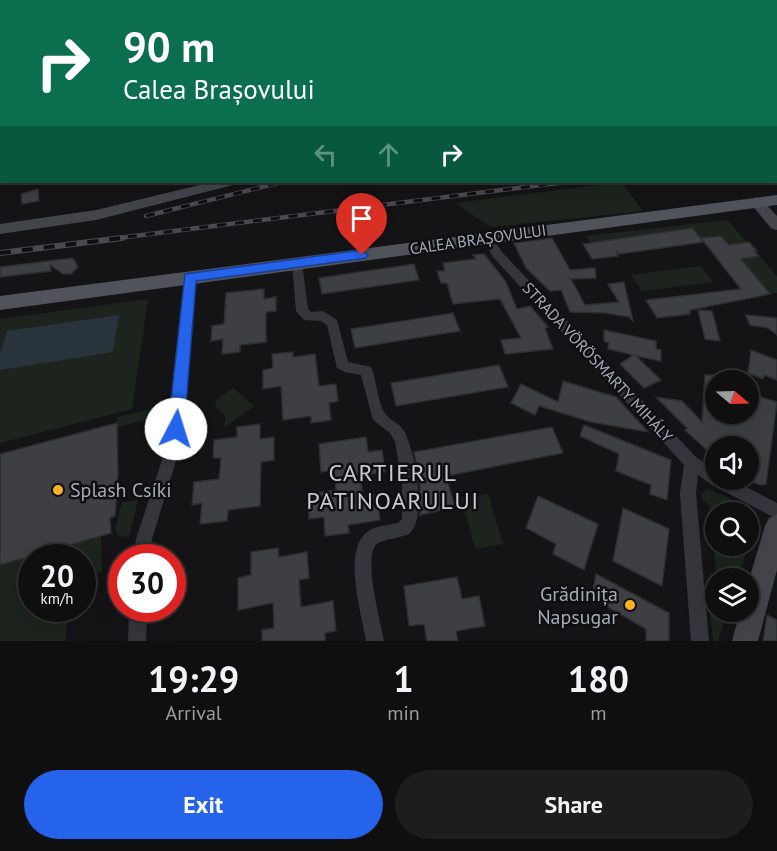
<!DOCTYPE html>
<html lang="en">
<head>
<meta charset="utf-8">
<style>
	:root { --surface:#0f0f10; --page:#1d1d1e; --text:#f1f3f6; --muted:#9b9c9f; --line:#2f2f30; --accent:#2563eb }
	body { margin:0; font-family:"PT Sans",sans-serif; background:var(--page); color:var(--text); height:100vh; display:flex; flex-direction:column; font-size:22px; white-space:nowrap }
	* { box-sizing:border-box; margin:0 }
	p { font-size:20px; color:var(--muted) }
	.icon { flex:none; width:33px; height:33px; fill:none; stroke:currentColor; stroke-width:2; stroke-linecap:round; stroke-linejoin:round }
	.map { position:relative; height:641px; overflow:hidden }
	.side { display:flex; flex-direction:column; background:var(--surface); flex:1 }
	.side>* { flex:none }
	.guide { position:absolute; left:0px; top:0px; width:777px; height:183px; box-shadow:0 6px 24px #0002,0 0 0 2px var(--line); background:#0b6e4f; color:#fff; overflow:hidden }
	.needle { width:39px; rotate:109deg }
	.tools { position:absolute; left:705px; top:370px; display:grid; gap:12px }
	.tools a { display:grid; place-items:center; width:54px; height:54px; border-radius:50%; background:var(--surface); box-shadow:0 6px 24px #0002,0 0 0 2px var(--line); font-size:30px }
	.speed { position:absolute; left:18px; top:544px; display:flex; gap:12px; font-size:30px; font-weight:700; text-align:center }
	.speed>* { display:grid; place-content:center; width:78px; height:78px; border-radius:50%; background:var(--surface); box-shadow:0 6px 24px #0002,0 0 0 2px var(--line); line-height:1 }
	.speed small { font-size:15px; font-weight:400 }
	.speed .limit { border:9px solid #d22; background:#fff; color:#111 }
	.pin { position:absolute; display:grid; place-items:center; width:51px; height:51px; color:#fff; margin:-62px -26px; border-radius:50% 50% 50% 0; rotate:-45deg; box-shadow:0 0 6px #0007 }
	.pin .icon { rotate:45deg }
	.me { position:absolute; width:66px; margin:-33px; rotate:5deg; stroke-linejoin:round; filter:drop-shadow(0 0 4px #0008) }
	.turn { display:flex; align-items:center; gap:21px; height:126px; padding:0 24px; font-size:27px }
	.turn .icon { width:78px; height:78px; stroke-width:2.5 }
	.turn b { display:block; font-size:42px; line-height:51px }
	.lanes { display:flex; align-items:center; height:57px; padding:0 24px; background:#0003; justify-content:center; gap:30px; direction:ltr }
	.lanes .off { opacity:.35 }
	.eta { display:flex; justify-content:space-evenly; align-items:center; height:102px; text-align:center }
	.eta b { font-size:36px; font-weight:800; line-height:42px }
	.cta { display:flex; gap:12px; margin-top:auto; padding:12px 24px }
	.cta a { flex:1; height:69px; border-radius:36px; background:var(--accent); color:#fff; font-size:24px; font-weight:800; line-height:69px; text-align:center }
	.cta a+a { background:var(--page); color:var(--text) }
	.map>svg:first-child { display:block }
	.green { fill:#1c241d }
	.water { fill:#29333b }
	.building { fill:#3e3f43; stroke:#2e2e32; stroke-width:1.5 }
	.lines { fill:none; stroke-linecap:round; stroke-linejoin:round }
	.street { fill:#35363b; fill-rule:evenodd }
	.secondary { fill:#43454b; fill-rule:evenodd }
	.primary { fill:#51535b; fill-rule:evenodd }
	.rail-far1-casing { stroke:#484a50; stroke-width:4.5 }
	.rail-casing { stroke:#484a50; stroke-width:6 }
	.rail-far1 { stroke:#0f0f11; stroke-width:3; stroke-dasharray:9; stroke-linecap:butt }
	.rail { stroke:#0f0f11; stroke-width:4; stroke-dasharray:11; stroke-linecap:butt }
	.route { fill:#2563eb; stroke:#184099; stroke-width:1.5 }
	.poi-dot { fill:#feb324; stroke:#0f0f11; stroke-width:2 }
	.labels { text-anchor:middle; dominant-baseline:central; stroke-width:5; stroke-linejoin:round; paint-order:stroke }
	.street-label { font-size:16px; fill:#a5abb7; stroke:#0f0f11 }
	.near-poi-label { font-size:20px; fill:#a5abb7; stroke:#0f0f11; text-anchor:start }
	.near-quarter-label { font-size:24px; letter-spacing:1.5px; fill:#c6cad3; stroke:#0f0f11 }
</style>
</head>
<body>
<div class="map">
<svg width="777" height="641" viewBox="0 0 777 641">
	<rect width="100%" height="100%" fill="#141416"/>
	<!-- green -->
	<g class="green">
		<path d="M621 182 643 211 491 227 455 203Z"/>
		<path d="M727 220 747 242 741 244 759 256 777 276V293L770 294 721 236 701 238 692 228 591 244 586 236Z"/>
		<path d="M701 266 713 282 642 291 631 275Z"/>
		<path d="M148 299 132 409 0 443V319Z"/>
		<path d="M233 388 254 406 225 427V415L216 407 215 401Z"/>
		<path d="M161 407 159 417 117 427V417Z"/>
		<path d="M707 489C717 491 750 508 754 517 758 525 751 538 748 546V513H716V546H748L738 579H717L709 506 702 500V494Z"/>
		<path d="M488 494 503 544 475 549 462 499Z"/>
		<path d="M138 500 129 537 119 536 115 530 122 502Z"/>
		<path d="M101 536 102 572 83 579 82 558H32V609H68L66 641H0V565Z"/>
		<path d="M709 602 715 606 716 612H727L718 641H713Z"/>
	</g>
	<!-- water -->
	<path class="water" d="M119 315 113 352 0 370V353L7 331Z"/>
	<!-- building -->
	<g class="building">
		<path d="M38 189 39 201 22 204 21 194Z"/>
		<path d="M692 228 704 242 619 254 617 251 618 256 592 259 583 244Z"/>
		<path d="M721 236 729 245 749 242 757 251H754L759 256 741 259 770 294 690 310V314L657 318 646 300 741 289 701 238Z"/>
		<path d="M552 238 570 270 595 268 596 278 571 279 585 305 619 302 608 284 624 282 633 321 629 317 606 313 570 312 561 290 550 291 526 268 514 243Z"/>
		<path d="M484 254 506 282 517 309 530 306 548 327 545 328 553 349 505 354 501 340 521 338 500 299 453 304 447 283H441L437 271H445L443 263 476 259 473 255Z"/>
		<path d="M73 258 78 267 71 274H63L50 265 51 271 0 277V267Z"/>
		<path d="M414 264 419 280 322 294 319 278Z"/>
		<path d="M264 289V299L276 297V311L266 312V342L240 345V352L222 354 223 339 211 341 212 326 224 324 226 293Z"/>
		<path d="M698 310 712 311 720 341 705 339Z"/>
		<path d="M453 313 460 331 355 348 351 329Z"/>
		<path d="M746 315 777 318V335L768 328 750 325Z"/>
		<path d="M604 330 656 341V349L661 350V361L636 356 661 380 644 388 620 364 633 355 608 349 609 343 604 341Z"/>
		<path d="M751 350 777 360V380L764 375 763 379 748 373Z"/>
		<path d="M293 352V357L315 354 319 386 336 384 338 401 329 403 331 420 311 423V416L283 420 281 386 263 389V370L273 368 272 354Z"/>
		<path d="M499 365 508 387 396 406 391 383Z"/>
		<path d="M705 375H714L713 405 716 406V414H748V393L777 402 766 484 760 485 748 480V447H710L709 452 685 430 687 428 656 397 682 401 702 422Z"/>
		<path d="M563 381 616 397 648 432 591 422 539 406 535 415 511 403 521 384 558 402Z"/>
		<path d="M117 423 118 473 115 516 110 518 111 533 0 565V454Z"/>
		<path d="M260 424V439L274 437V460L261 462 260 506 228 510 227 521 200 524 202 503 192 505 194 482 219 479 221 458H213L214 440 237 437V427Z"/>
		<path d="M584 425 671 460 667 500 650 494 651 485 616 471 619 454 580 436Z"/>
		<path d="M552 427 563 453 446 476 455 507 420 515V484L414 452Z"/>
		<path d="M366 437 368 452 382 450 385 472 360 476 363 497 376 495 380 520 348 525 349 533 325 536 324 517 309 519 308 494 336 490 334 470 321 472 319 444Z"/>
		<path d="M538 496 598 524 584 570 553 554 556 544 526 528Z"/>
		<path d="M623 508 669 529 662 586 613 561Z"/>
		<path d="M278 548 279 557 307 552 309 578 299 580 301 607 333 601 336 631 325 633V641H262V630L274 628 273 603 238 610V578L251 575V552Z"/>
		<path d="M596 574 669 613V641H646V629L592 598Z"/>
		<path d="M457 577 462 599 479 596 485 626 456 631 458 641H427L424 624 409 626 404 586Z"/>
		<path d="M767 615 777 620V641H763Z"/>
	</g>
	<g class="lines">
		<!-- street -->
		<g class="street">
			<rect x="0" y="21" width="2" height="5"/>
			<rect x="776" y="33" width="1" height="5"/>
			<path d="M487 234 491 235 501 251 697 458 716 470V480H732L777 503V519L712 485 698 475 696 493 709 641H691L680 493 684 465 493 257 482 238Z"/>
			<path d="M297 259 302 263 308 309 311 312 323 311 337 320 348 362 371 367C377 380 377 400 384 412 388 420 399 422 404 431 415 451 428 518 409 534 401 538 383 539 377 544 362 555 381 623 384 641H366C362 615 342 551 367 532 375 526 388 525 398 523L402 519V482L395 442 390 433 373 420 361 375 345 372 337 368 327 325 321 321 304 320 296 311 292 263Z"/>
			<path d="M190 273 196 277 180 448 152 539 149 558H133L136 539 166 448 184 277Z"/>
			<path d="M129 609H147L146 641H128Z"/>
		</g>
		<!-- secondary -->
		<g class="secondary">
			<path d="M245 0H255V2H246Z"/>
			<rect x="776" y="79" width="1" height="6"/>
			<path d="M212 182H235L233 185 96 220 0 234V224L96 210Z"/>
			<path d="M756 197 761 199 777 216V230L772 229 749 202Z"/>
			<path d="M777 514V570L758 641H732L740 612H748V583L765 526 769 518Z"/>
		</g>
		<!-- primary -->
		<path class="primary" d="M777 195V205L0 310V296Z"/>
		<!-- rail-far1 casing -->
		<g class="rail-far1-casing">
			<g id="rail-far1">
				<path d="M146 216 282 182"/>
				<path d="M110 239 566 182"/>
			</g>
		</g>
		<!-- rail casing -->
		<g class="rail-casing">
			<path id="rail" d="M0 253 122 238"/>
		</g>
		<!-- rail-far1 -->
		<use href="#rail-far1" class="rail-far1"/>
		<!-- rail -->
		<use href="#rail" class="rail"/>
	</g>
	<!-- route -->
	<path class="route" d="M362 250 368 255 366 258 196 281 184 429 181 435 176 437 170 435 168 429 185 274Z"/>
	<!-- markers -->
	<g class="poi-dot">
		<circle cx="58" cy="490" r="6"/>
		<circle cx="630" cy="605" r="6"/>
	</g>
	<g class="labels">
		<!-- street labels -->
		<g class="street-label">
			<text transform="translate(478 239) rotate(-8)">CALEA BRAȘOVULUI</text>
			<text transform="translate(598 362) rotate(47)">STRADA VÖRÖSMARTY MIHÁLY</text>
		</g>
		<!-- near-poi labels -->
		<g class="near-poi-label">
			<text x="70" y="490">Splash Csíki</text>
			<text x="618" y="594" text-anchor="end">Grădinița<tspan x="618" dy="23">Napsugar</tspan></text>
		</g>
		<!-- near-quarter labels -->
		<g class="near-quarter-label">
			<text x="393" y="472">CARTIERUL<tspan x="393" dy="28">PATINOARULUI</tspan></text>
		</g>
	</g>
</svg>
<div class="tools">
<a><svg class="needle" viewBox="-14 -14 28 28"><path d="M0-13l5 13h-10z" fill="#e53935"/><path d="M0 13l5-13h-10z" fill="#9b9c9f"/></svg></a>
<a><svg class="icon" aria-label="sound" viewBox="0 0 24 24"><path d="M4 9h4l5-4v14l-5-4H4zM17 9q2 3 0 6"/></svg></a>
<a><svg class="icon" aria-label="search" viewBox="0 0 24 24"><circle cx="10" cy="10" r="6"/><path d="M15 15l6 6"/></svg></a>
<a><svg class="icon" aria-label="layers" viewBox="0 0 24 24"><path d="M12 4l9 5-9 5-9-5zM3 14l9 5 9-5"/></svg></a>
</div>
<div class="speed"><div>20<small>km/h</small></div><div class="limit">30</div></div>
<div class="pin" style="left:362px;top:255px;background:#d93025"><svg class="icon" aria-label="arrive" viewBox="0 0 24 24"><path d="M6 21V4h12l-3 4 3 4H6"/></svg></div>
<svg class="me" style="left:176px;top:429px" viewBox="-20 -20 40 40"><circle r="19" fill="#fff"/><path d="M0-13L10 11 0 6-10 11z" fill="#2563eb"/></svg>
<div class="guide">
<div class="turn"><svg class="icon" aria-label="right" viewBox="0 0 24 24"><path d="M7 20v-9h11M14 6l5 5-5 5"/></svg><div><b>90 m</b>Calea Brașovului</div></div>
<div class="lanes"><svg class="icon off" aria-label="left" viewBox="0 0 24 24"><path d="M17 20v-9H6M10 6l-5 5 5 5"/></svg><svg class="icon off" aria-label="ahead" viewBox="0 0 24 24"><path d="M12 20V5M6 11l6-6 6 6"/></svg><svg class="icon" aria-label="right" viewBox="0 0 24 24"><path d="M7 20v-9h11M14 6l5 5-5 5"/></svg></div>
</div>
</div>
<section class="side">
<div class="eta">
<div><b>19:29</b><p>Arrival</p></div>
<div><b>1</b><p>min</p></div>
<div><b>180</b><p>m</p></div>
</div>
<div class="cta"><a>Exit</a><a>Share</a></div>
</section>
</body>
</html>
